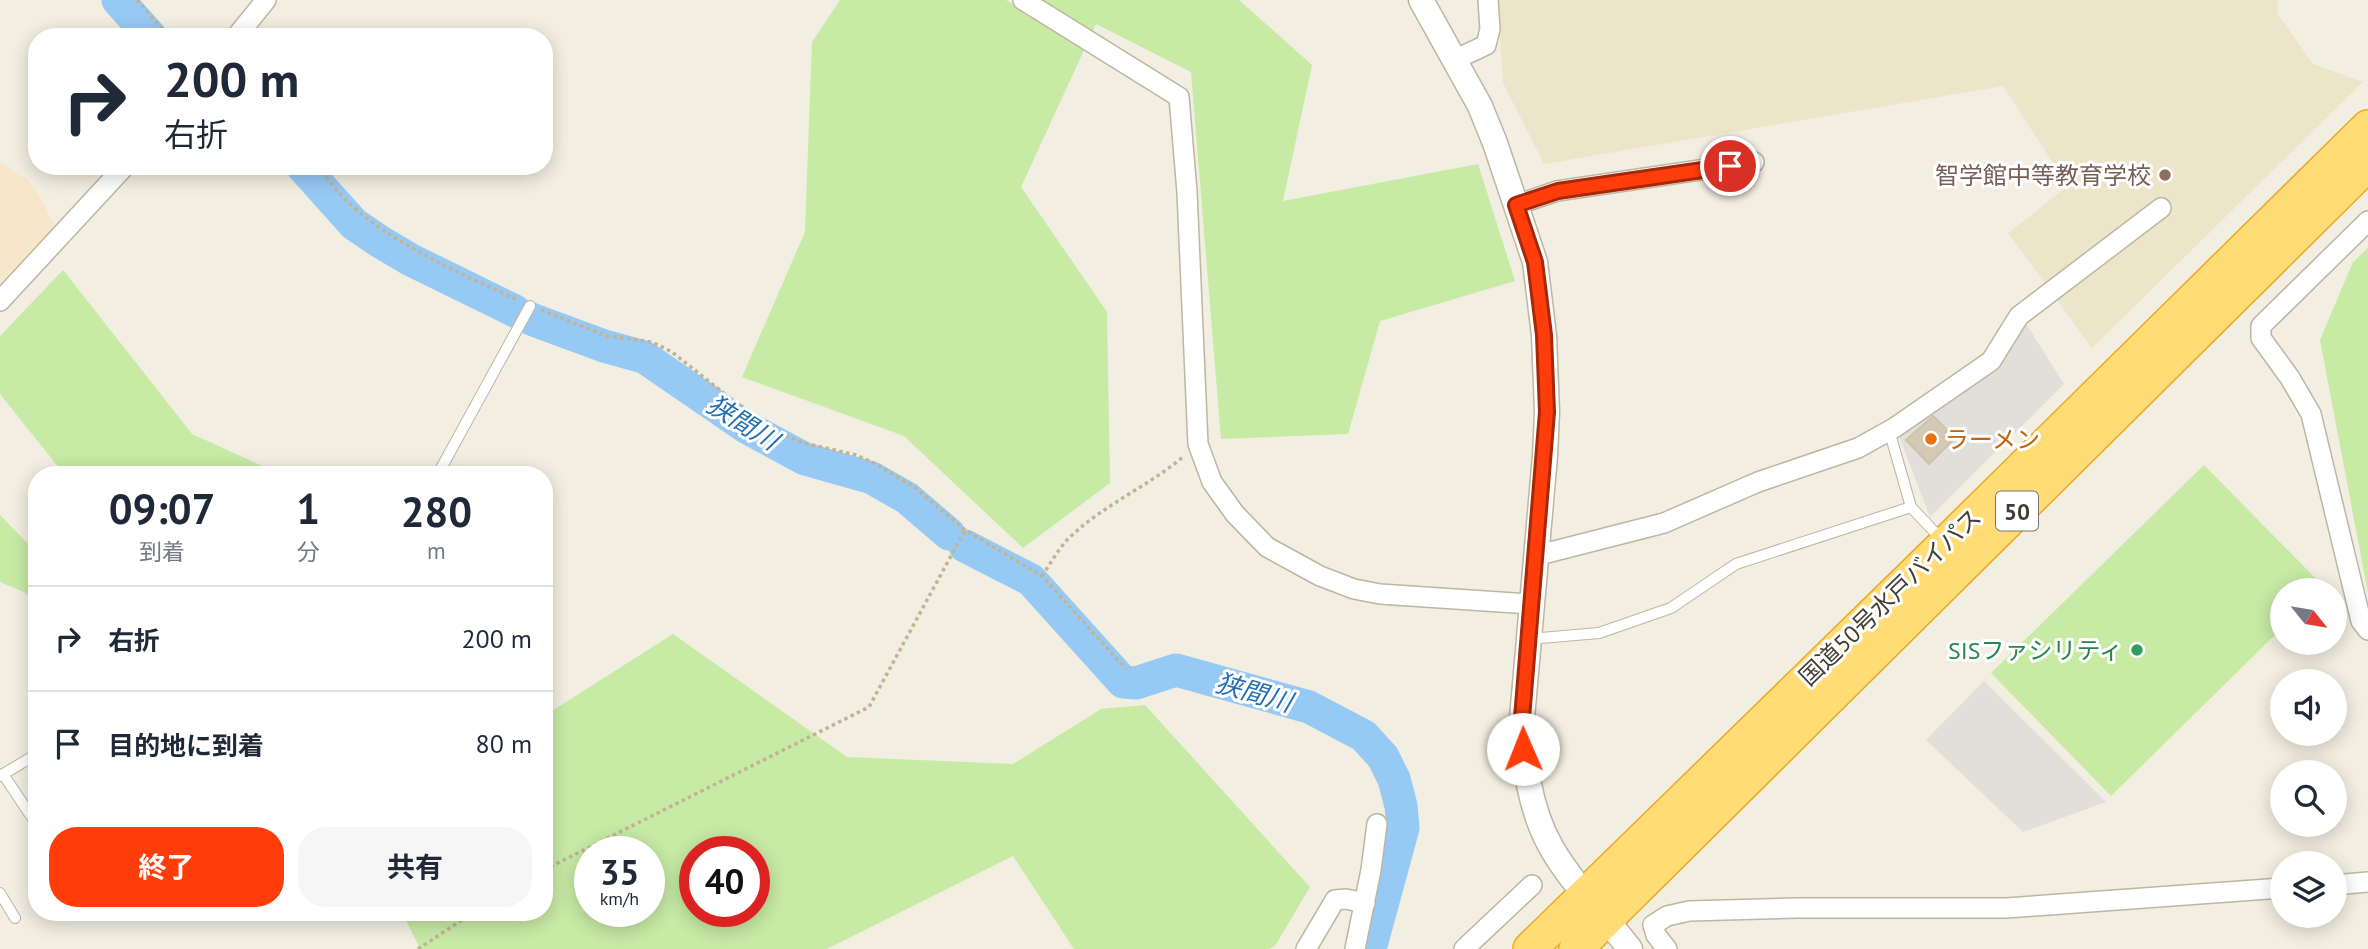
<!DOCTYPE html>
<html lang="ja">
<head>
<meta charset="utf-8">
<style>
	:root { --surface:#fff; --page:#f6f6f7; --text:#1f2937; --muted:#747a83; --line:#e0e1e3; --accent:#ff3d0b }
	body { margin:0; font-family:"PT Sans","Noto Sans JP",sans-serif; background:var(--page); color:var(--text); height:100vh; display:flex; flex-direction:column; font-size:26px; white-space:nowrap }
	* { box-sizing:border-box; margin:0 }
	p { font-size:23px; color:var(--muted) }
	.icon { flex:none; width:38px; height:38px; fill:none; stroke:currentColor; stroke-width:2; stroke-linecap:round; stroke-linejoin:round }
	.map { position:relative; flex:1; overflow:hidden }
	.details { position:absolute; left:28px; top:466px; width:525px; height:455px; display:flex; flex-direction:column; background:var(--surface); border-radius:28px; box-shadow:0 4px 18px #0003 }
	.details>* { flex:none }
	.top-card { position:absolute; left:28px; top:28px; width:525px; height:147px; border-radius:28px; box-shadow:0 4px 18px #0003; background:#fff; color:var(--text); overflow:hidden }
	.needle { width:46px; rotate:120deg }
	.tools { position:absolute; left:2270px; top:578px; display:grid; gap:14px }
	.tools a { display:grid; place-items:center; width:77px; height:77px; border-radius:50%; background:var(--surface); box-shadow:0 4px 18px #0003; font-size:35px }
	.speed { position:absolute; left:574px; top:836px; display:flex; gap:14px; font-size:35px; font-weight:700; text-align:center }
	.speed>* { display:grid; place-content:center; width:91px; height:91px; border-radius:50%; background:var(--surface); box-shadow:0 4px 18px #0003; line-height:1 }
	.speed small { font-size:18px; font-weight:400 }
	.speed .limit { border:10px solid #d22; background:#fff; color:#111 }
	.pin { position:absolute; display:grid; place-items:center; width:60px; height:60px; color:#fff; margin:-30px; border:4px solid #fff; border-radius:50%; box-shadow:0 2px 7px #0007 }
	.me { position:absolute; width:77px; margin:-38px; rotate:359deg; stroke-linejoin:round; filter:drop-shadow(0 0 5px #0008) }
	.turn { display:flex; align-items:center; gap:24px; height:147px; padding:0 21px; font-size:32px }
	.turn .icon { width:91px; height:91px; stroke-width:2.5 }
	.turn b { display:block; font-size:49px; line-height:60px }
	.eta { display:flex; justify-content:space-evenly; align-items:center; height:119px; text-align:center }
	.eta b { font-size:42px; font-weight:700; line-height:49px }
	.action { display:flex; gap:14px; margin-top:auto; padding:14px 21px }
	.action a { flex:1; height:80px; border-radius:28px; background:var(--accent); color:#fff; font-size:28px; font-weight:700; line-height:80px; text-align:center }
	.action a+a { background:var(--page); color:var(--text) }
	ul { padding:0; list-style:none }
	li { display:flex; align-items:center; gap:21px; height:105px; padding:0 21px; border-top:2px solid var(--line) }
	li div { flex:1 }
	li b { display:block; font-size:26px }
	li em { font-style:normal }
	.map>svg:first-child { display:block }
	.commercial { fill:#f7e6c9 }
	.education { fill:#ede5c9 }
	.green { fill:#c7eaa5; fill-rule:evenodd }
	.parking { fill:#e1dfda }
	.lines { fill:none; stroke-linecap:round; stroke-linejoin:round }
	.river { stroke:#97c9f5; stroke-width:33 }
	.building { fill:#d3cab5; stroke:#cfc2a8; stroke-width:2 }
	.service-casing { stroke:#bdb6a3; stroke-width:12 }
	.minor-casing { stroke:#bdb6a3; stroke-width:22 }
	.tertiary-casing { stroke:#bdb6a3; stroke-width:27 }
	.trunk-casing { stroke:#e8ab25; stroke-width:36 }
	.path { stroke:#c1b393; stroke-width:3.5; stroke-dasharray:3.5 3.5; stroke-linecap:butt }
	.service { stroke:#fff; stroke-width:10 }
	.minor { stroke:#fff; stroke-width:19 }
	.tertiary { stroke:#fff; stroke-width:24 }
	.trunk { stroke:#ffdc76; stroke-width:33 }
	.route-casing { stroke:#a62807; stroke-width:18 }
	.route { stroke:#ff3d0b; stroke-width:12 }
	.education-dot { fill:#8d6e63; stroke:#fff; stroke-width:2.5 }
	.food-dot { fill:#e8710a; stroke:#fff; stroke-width:2.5 }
	.leisure-dot { fill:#2e9e5b; stroke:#fff; stroke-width:2.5 }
	.labels { text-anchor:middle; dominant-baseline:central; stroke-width:6; stroke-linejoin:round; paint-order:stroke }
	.shield { fill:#fff; stroke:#7b776f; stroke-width:2 }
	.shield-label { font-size:23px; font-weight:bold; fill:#433d31 }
	.education-label { font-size:24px; fill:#785e54; stroke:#fff; text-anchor:end }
	.food-label { font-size:24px; fill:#c56008; stroke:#fff; text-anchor:start }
	.street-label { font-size:24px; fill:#433d31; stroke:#fff }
	.leisure-label { font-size:24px; fill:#27864d; stroke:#fff; text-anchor:end }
	.water-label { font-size:26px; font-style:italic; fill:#2470b5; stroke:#fff }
</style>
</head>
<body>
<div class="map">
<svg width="2368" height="949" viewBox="0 0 2368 949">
	<rect width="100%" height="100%" fill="#f2eee1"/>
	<!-- commercial -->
	<path class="commercial" d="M0 163 27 179 37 192 56 228 0 283Z"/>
	<!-- education -->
	<path class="education" d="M1498 0H2278L2277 13 2313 64 2363 82 2092 348 2008 233 2068 186 2003 86 1544 164 1503 83Z"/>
	<!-- green -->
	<g class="green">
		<path d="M840 0H1006L1031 14 1039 0H1239L1312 65 1283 201 1478 164 1515 281 1380 321 1348 434 1221 439 1191 72 1096 24 1021 187 1107 312 1110 483 1023 548 904 436 742 377 805 232 812 42Z"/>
		<path d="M2368 248V593L2320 340 2353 262Z"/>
		<path d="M63 270 192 434 280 474H64L0 394V336Z"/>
		<path d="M2204 465 2324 587 2321 590H2282V628L2111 796 1991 673Z"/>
		<path d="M0 515 37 553V603L24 592 0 582Z"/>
		<path d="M673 634 847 757 1013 764 1101 709 1145 705 1310 887 1275 946 1269 949H1074L1013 856 827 949H420L402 912H544V716ZM649 852V912H590V852ZM695 852H754V912H695Z"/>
	</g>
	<!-- parking -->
	<g class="parking">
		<path d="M2022 317 2064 384 1930 517 1897 431Z"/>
		<path d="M1984 681 2106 802 2023 832 1926 740Z"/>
	</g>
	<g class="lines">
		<!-- river -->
		<g class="river">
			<path d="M118 0 151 37"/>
			<path d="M302 166 354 224 379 241 411 260 515 311"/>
			<path d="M531 319 604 346 644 357 746 427 805 459 872 478 907 498 949 534"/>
			<path d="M965 546 1031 580 1123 682 1136 683 1176 670 1309 707 1364 736 1383 757 1394 779 1401 806 1403 828 1370 949"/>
		</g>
	</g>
	<!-- building -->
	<path class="building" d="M1933 416 1955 438 1929 464 1906 440Z"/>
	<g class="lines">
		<!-- service casing -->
		<g class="service-casing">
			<g id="service">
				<path d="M1889 430 1911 507 1942 540"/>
				<path d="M438 474 530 306"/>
				<path d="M1529 639 1599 633 1671 608 1736 564 1911 507"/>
				<path d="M3 774 37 825"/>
				<path d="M0 776 37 754"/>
				<path d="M0 893 15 918"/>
			</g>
		</g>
		<!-- minor casing -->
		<g class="minor-casing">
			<g id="minor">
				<path d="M1023 0 1179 97 1187 192 1198 444 1212 482 1235 514 1267 547 1320 576 1354 589 1380 594 1531 604"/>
				<path d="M236 37 266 0"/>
				<path d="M1454 60 1486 45 1490 29 1488 0"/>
				<path d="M1516 205 1557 191 1754 162"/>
				<path d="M2368 221 2261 326V338L2290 378 2311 414 2361 621 2368 630"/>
				<path d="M0 301 125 166"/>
				<path d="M1535 556 1664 523 1758 482 1858 448 1894 428 1991 361 2019 316 2161 208"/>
				<path d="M2334 885 2368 882"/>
				<path d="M1306 949 1335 900 1346 899 1365 903"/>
				<path d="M1355 949 1371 870 1377 824"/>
				<path d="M1464 949 1532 885"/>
				<path d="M1667 949 1656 935 1653 925 1667 916 1689 911 1798 908H2006L2282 888"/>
			</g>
		</g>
		<!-- tertiary casing -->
		<g class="tertiary-casing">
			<path id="tertiary" d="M1421 0 1480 106 1495 143 1535 262 1544 335 1547 412 1545 456 1522 718C1524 762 1529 808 1551 847 1572 884 1605 916 1630 949"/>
		</g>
		<!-- trunk casing -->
		<g class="trunk-casing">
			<g id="trunk">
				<path d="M1530 949 1951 538 2368 127"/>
				<path d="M1576 949 2368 164"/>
			</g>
		</g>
		<!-- path -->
		<g class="path">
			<path d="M137 0 169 37"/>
			<path d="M318 166C326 176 333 187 342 196 385 241 461 274 518 300"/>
			<path d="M541 310 607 336 652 342 672 352 750 414 777 432 804 443 856 455 874 463 914 487 965 530 1042 576 1126 669"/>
			<path d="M1042 576C1050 564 1058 550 1067 540 1101 506 1147 487 1183 457"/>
			<path d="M544 870 869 707 965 530"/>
			<path d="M418 949 474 912"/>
		</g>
		<!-- service -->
		<use href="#service" class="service"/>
		<!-- minor -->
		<use href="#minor" class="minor"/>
		<!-- tertiary -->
		<use href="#tertiary" class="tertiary"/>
		<!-- trunk -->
		<use href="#trunk" class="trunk"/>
	</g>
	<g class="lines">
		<!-- route casing -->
		<g class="route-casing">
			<path id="route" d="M1523 749 1522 718 1547 412 1544 335 1535 262 1516 205 1558 191 1730 166"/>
		</g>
		<!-- route -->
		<use href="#route" class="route"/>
	</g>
	<!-- markers -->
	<circle class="education-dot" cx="2165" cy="175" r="7"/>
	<circle class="food-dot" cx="1931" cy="439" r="7"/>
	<circle class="leisure-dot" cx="2137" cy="650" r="7"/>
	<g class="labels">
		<!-- shield labels -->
		<rect class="shield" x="1996" y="491.5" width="42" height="39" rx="5"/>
		<g class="shield-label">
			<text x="2017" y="511">50</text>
		</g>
		<!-- education labels -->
		<g class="education-label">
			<text x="2151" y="175">智学館中等教育学校</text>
		</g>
		<!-- food labels -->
		<g class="food-label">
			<text x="1945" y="439">ラーメン</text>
		</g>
		<!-- street labels -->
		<g class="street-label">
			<text transform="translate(1890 597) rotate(-44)">国道50号水戸バイパス</text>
		</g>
		<!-- leisure labels -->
		<g class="leisure-label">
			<text x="2123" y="650">SISファシリティ</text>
		</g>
		<!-- water labels -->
		<g class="water-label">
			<text transform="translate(743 422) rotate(32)">狭間川</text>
			<text transform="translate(1254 692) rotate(16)">狭間川</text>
		</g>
	</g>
</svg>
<div class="tools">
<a><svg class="needle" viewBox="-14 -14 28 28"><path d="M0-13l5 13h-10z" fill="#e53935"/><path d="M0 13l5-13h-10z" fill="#747a83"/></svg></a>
<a><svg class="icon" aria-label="sound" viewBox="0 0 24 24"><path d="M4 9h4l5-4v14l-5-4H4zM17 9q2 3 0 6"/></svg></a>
<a><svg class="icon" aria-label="search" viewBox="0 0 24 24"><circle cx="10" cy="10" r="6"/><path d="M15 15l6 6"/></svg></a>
<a><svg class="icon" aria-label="layers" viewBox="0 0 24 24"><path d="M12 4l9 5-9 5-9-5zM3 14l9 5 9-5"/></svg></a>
</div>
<div class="speed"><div>35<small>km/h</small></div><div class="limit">40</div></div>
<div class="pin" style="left:1730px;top:166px;background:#d93025"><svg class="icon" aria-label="arrive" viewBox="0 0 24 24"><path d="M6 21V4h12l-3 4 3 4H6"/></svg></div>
<svg class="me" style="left:1523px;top:749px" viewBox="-20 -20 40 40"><circle r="19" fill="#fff"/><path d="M0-13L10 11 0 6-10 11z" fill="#ff3d0b"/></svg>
<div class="top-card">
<div class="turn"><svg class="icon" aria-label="right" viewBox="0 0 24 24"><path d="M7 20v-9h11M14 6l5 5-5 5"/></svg><div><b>200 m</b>右折</div></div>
</div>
<section class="details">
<div class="eta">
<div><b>09:07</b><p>到着</p></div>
<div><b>1</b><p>分</p></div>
<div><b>280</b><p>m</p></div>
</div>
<ul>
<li><svg class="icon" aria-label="right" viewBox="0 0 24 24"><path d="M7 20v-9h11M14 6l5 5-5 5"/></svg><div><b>右折</b></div><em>200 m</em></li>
<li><svg class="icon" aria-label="arrive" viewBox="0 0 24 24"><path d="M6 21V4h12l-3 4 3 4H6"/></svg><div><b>目的地に到着</b></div><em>80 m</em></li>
</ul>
<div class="action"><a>終了</a><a>共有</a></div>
</section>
</div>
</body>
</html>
